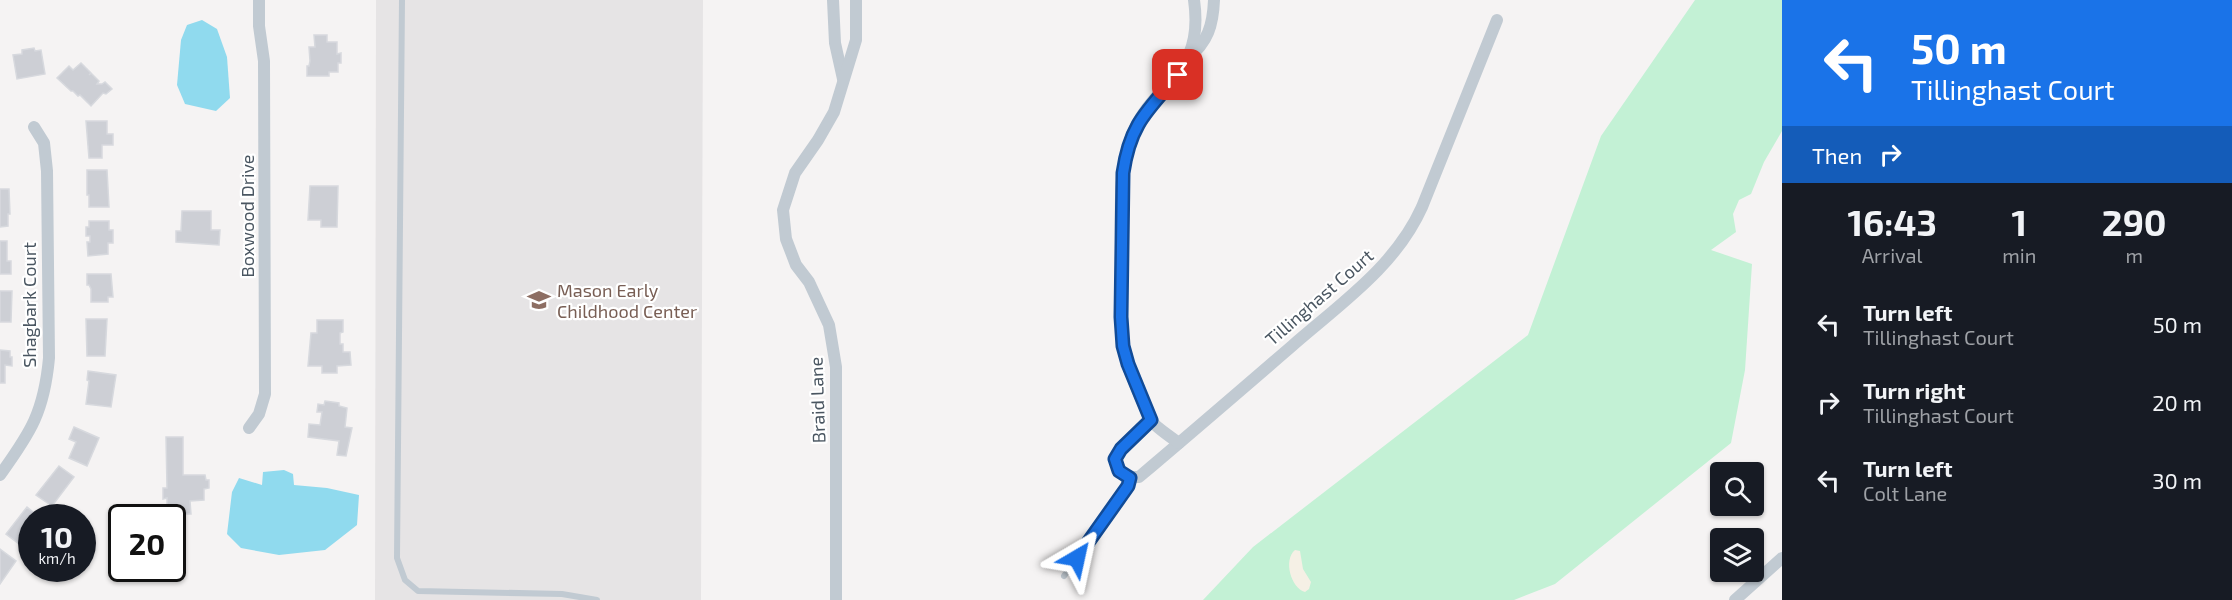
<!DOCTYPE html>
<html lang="en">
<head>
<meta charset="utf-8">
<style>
	:root { --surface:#171b24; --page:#242831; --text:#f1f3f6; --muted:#9ea1a6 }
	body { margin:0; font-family:"Exo 2",sans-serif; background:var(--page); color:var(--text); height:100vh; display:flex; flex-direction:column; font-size:22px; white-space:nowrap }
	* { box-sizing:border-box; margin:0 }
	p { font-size:20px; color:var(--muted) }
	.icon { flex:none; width:33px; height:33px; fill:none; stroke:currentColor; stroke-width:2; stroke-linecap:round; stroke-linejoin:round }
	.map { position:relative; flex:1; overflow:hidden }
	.side { display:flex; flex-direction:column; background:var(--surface); width:450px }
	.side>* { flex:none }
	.banner { background:#1a73e8; color:#fff; overflow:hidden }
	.fabs { position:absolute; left:1710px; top:462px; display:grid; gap:12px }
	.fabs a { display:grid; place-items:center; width:54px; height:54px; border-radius:6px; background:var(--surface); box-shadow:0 2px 4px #0004; font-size:30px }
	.speed { position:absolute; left:18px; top:504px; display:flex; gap:12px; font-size:30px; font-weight:700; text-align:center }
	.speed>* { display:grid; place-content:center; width:78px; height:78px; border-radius:50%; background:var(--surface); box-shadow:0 2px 4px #0004; line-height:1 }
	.speed small { font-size:15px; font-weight:400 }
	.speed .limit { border:3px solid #111; border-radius:9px; background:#fff; color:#111 }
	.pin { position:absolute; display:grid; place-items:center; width:51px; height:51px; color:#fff; margin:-26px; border-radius:12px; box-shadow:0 3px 9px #0006 }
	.me { position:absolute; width:66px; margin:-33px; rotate:36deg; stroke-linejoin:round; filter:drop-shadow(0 0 4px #0008) }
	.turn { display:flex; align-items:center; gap:21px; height:126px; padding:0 30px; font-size:27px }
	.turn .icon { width:78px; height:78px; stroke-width:2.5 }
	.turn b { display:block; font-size:42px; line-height:51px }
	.then { display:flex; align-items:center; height:57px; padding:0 30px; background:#0003; gap:12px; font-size:22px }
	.eta { display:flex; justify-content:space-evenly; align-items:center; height:102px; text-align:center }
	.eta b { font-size:36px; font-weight:700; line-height:42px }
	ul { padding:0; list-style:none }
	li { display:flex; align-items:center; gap:18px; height:78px; padding:0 30px }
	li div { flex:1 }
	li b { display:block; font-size:22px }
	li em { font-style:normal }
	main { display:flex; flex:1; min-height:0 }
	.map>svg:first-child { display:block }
	.education { fill:#e6e4e5 }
	.green { fill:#c3f1d5 }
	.sand { fill:#f5f0e5 }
	.water { fill:#90daee }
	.building { fill:#cdcfd5; stroke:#d7d9de; stroke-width:1.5 }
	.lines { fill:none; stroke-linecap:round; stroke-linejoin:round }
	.service { stroke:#c1cad2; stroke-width:6 }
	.minor { stroke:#c1cad2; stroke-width:12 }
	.route-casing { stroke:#114b97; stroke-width:15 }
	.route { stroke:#1a73e8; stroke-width:10 }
	.labels { text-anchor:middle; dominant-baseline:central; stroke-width:4.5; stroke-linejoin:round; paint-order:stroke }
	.street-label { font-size:18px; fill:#4a5661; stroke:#fff }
	.education-label { font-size:18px; fill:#785e54; stroke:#fff; text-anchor:start }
</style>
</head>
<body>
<main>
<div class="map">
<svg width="1782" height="600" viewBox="0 0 1782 600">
	<rect width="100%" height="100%" fill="#f5f3f3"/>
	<!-- education -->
	<path class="education" d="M376 0H703L701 600H375Z"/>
	<!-- green -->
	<path class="green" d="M1695 0H1782V131L1764 162 1751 194 1739 200 1733 214 1736 232 1711 250 1752 264 1745 370 1731 443 1555 584 1514 600H1203L1253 547 1528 335 1601 136Z"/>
	<!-- sand -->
	<path class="sand" d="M1295 550 1300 551 1303 569 1311 582 1309 589 1305 592C1291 588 1283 560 1295 550Z"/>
	<!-- water -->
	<g class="water">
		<path d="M202 20 217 29 227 57 230 98 216 111 185 104 177 85 181 40 187 25Z"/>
		<path d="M284 470 293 474 294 485 327 488 359 495 357 525 325 550 279 555 241 548 227 534 232 492 239 478 262 485 263 472Z"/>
	</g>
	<!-- building -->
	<g class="building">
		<path d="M314 35H327V42H337V54L341 53V63H338V72H329V76H307V66H309L310 61 309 47H315Z"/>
		<path d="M34 48 35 51 41 50 45 74 17 79 13 55 22 54V50Z"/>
		<path d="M81 63 91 73 89 75 91 73 99 81 97 84H102L105 82 112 89 106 94 103 93 91 106 80 95 78 96 73 91H71L57 78 69 66 73 70Z"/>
		<path d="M86 121H107V134H113V145H102V158H89Z"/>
		<path d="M87 170H107L109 207H89V195H87Z"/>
		<path d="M310 186H338L337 227H321V220H308Z"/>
		<path d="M0 189H9L10 214H8V226L0 227Z"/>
		<path d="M182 211H211V230H220L219 245 176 242V231H181Z"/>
		<path d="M89 221H109V230H113V243H108V254L88 256 87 242H90V236H86V227H89Z"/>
		<path d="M0 241H7V261H11V274H0Z"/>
		<path d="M87 274H111L113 297H108V302H91V289L89 285H87Z"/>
		<path d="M0 291H12L11 322H0Z"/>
		<path d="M86 319H107L105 356H87Z"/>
		<path d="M317 320H343V332L340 333V344H343V352H350L351 365 337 366V373H322V366H308L311 333H317Z"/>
		<path d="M0 350 10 351V357H12V366L5 365V383H0Z"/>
		<path d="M88 371 116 375 111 407 86 404 89 381 87 380Z"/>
		<path d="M325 401 339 403V406L347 408 345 427 352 428 346 456 337 455 339 441 308 437 309 424 320 425 322 412H317L318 404 324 405Z"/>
		<path d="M74 427 99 438 87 466 69 458 76 442 69 439Z"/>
		<path d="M166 437H183V475H205L206 480H209V488L204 489V500L190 501 191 514H180V504H178V508L167 509V498L163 499V488H167Z"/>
		<path d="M59 466 74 477 52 506 36 495Z"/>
		<path d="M27 507 39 517 32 518V544L27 550 6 534Z"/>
		<path d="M0 549 16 561 0 584Z"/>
	</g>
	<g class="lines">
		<!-- service -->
		<g class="service">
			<path d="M402 0 397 558 405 580 418 591 562 594 597 600"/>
			<path d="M1064 576 1128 486 1130 478"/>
		</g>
		<!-- minor -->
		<g class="minor">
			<path d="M833 0 835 43 843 79"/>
			<path d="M1188 58C1208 42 1213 25 1214 0"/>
			<path d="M1151 420 1121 449 1115 459C1120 472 1125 478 1139 477 1190 434 1241 390 1292 346 1340 304 1395 267 1422 207L1497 20"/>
			<path d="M249 428 259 414 265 394 264 61 259 26V0"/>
			<path d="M1179 443C1172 438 1154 426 1151 420 1140 398 1129 372 1124 348 1118 322 1121 293 1121 266 1122 223 1116 175 1132 135 1154 79 1205 77 1194 0"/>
			<path d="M0 475C31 432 44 412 49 358L47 171 44 143 34 127"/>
			<path d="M836 600V367L829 325 809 282 796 265 786 239 783 210 795 173 818 140 834 112 856 40V0"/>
			<path d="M1735 600 1782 558"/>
		</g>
	</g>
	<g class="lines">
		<!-- route casing -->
		<g class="route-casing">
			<path id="route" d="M1077 558 1128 486 1130 478 1119 471 1115 459 1121 449 1151 420 1128 364 1123 346 1121 317 1123 173C1130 124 1147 111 1178 75"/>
		</g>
		<!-- route -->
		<use href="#route" class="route"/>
	</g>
	<!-- icons -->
	<defs>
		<g id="school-bare" transform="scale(1.8)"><path d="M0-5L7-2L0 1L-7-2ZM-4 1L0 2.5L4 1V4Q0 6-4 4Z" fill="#8d6e63" stroke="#fff" stroke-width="2.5" paint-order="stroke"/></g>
	</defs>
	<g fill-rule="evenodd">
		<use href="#school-bare" x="539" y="300"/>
	</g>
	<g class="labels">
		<!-- street labels -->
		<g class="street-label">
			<text transform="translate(247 216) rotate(-90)">Boxwood Drive</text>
			<text transform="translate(1319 297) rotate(-41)">Tillinghast Court</text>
			<text transform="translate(29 305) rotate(-90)">Shagbark Court</text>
			<text transform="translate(817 400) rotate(-92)">Braid Lane</text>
		</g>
		<!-- education labels -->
		<g class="education-label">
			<text x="557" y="290">Mason Early<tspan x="557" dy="21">Childhood Center</tspan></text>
		</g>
	</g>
</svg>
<div class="fabs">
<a><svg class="icon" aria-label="search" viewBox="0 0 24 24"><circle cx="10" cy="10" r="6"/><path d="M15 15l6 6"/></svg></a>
<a><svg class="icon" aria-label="layers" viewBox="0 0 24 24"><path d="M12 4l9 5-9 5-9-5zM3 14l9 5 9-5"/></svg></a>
</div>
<div class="speed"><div>10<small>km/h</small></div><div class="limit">20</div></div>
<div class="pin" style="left:1178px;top:75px;background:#d93025"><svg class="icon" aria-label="arrive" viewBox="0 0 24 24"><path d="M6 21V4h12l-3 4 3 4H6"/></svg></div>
<svg class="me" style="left:1077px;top:558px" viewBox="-20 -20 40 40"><path d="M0-17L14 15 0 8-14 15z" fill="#1a73e8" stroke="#fff" stroke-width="4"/></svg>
</div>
<section class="side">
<div class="banner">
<div class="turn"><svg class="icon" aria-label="left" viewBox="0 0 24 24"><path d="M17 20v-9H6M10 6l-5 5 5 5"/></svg><div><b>50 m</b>Tillinghast Court</div></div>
<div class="then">Then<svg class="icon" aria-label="right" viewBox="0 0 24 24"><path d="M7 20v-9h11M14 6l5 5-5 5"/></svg></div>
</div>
<div class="eta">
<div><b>16:43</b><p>Arrival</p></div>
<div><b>1</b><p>min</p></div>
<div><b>290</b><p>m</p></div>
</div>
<ul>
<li><svg class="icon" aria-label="left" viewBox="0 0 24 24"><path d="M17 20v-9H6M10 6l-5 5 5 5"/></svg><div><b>Turn left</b><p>Tillinghast Court</p></div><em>50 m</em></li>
<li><svg class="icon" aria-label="right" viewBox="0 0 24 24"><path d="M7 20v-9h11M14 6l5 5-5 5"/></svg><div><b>Turn right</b><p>Tillinghast Court</p></div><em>20 m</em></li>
<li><svg class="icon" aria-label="left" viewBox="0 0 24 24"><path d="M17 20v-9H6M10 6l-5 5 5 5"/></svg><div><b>Turn left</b><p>Colt Lane</p></div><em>30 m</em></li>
</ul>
</section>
</main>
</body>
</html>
